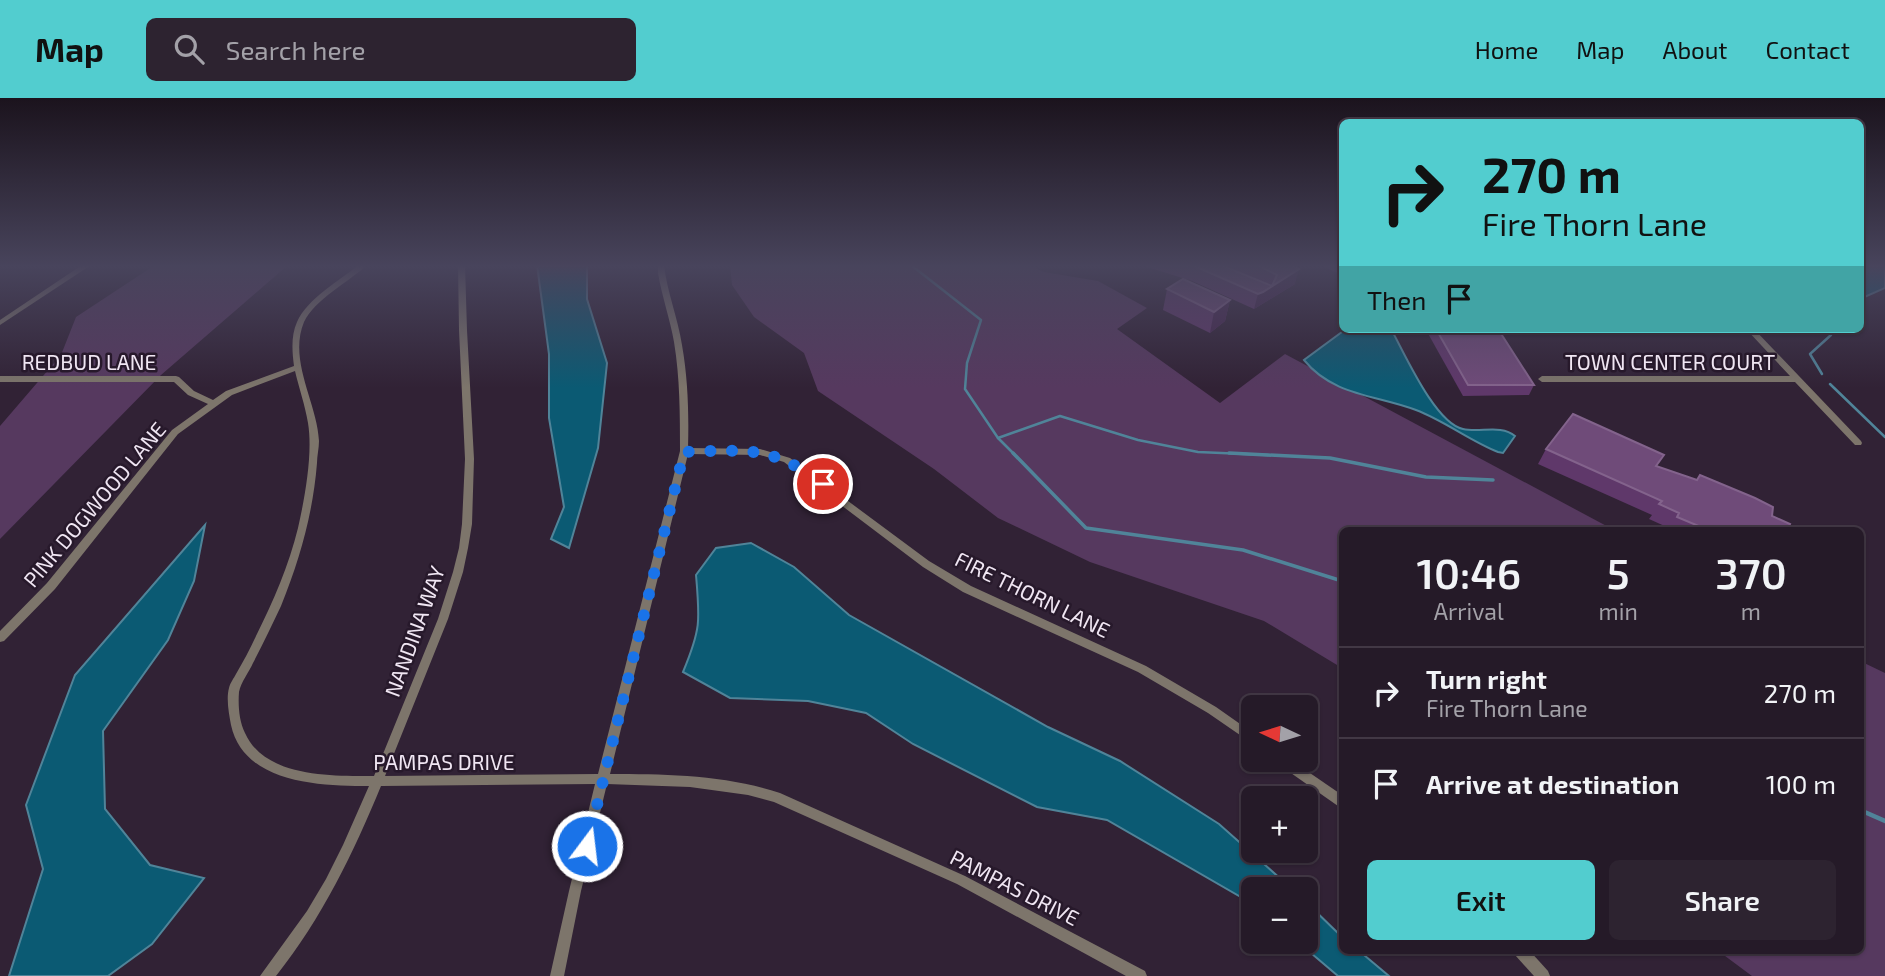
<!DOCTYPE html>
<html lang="en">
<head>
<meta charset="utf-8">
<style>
	:root { --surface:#251a28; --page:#2d2330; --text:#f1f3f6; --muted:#a3a1a8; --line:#423845; --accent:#52cdcf }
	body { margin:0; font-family:"Exo 2",sans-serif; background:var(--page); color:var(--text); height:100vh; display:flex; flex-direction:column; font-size:26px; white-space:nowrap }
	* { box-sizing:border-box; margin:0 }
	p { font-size:23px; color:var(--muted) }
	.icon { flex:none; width:38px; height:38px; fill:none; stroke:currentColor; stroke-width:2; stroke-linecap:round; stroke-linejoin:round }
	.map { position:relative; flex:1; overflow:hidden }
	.sheet { position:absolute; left:1339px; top:429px; width:525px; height:427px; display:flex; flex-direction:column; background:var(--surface); border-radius:10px; box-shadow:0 2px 5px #0004,0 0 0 2px var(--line) }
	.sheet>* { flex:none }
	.guide { position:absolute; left:1339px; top:21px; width:525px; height:214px; border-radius:10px; box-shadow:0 2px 5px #0004,0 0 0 2px var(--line); background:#52cdcf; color:#111; overflow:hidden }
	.needle { width:46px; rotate:274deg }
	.buttons { position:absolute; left:1241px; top:597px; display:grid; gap:14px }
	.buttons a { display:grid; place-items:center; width:77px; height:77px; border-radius:10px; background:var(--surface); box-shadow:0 2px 5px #0004,0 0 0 2px var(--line); font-size:35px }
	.pin { position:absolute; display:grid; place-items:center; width:60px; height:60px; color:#fff; margin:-30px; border:4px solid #fff; border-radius:50%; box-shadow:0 2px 7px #0007 }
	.me { position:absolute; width:77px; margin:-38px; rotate:15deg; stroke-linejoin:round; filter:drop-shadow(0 0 5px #0008) }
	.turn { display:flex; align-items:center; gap:24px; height:147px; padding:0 28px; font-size:32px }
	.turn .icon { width:91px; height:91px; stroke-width:2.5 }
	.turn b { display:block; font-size:49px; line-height:60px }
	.then { display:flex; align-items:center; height:66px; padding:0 28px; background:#0003; gap:14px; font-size:26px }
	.eta { display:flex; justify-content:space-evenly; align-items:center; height:119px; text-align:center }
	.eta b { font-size:42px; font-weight:600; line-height:49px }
	.button { display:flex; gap:14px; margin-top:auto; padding:14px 28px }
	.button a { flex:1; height:80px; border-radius:10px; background:var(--accent); color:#111; font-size:28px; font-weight:600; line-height:80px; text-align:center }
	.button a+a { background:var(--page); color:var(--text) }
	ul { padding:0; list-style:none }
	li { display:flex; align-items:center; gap:21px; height:91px; padding:0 28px; border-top:2px solid var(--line) }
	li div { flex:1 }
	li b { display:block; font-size:26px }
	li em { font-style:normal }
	header { display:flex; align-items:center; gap:42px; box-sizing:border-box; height:98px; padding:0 35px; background:var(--accent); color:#111 }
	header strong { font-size:33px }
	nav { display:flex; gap:38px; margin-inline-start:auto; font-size:24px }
	.search { width:490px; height:63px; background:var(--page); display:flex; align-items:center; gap:18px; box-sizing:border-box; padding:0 24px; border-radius:10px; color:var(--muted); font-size:26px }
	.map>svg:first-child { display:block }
	.green { fill:#56395f }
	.water { fill:#0b5a73; stroke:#508499; stroke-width:2 }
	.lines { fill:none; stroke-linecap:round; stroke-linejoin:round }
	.stream-far2 { stroke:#508499; stroke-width:2.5 }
	.stream-far1 { stroke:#508499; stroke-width:3.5 }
	.stream { stroke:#508499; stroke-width:4.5 }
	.minor { fill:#7d756b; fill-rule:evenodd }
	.wall { fill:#5f386a }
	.shaded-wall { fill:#46274f }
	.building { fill:#6f4b79; stroke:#83638c; stroke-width:2 }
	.route { stroke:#1a73e8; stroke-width:12; stroke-dasharray:0 21.6 }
	.labels { text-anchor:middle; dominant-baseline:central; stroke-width:5; stroke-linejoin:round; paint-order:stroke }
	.street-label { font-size:21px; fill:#f0e6f3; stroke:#27192b }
</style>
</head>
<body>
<header>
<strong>Map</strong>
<div class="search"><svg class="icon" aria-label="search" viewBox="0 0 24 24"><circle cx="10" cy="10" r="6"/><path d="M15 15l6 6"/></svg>Search here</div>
<nav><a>Home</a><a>Map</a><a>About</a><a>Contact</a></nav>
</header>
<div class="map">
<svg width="1885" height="878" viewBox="0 0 1885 878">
	<rect width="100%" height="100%" fill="#312235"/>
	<!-- green -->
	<g class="green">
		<path d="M155 167H288L161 277 0 441V328L61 257 76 219Z"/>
		<path d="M730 167H1029L1044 174 1098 183 1147 210 1117 231 1220 305 1285 256 1614 432H1342V570L1264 523 1090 464 998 420 934 371 818 293 804 255 754 219 732 187Z"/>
		<path d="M1860 563 1885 575V878H1752L1717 852H1860Z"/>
	</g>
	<!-- water -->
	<g class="water">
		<path d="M537 167H587V201L607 265 598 350 569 450 551 441 564 409 549 320V256Z"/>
		<path d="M1860 167 1885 168V190L1860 201Z"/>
		<path d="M1346 231H1391C1405 256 1435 325 1463 331 1480 335 1501 326 1515 338L1503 355 1498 354C1470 343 1445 323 1416 312 1377 297 1333 298 1304 262Z"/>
		<path d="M205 427 194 483 168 542 103 633 105 711 150 767 204 780 152 846 108 878H9L43 771 26 707 75 577Z"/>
		<path d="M751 445 794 469 849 517 1048 629 1120 663 1219 726 1292 791H1253V806L1107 722 1037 709 913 646 866 615 808 603 730 600 683 574C701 531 700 523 696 477L716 450Z"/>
		<path d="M1306 804 1342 839V852H1358L1389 878H1338L1298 844H1306Z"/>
	</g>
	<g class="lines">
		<!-- stream-far2 -->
		<g class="stream-far2">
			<path d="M911 167 981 222 967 265 965 291 998 340"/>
			<path d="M1822 276 1810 256 1831 237 1830 231"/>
			<path d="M1830 286 1885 339"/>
			<path d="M1015 357 998 340 1060 318 1138 342 1198 354 1268 357"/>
		</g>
		<!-- stream-far1 -->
		<g class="stream-far1">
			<path d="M1013 355 1086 430 1243 452 1342 483"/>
			<path d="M1229 355 1330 360 1426 379 1493 382"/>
		</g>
		<!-- stream -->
		<path class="stream" d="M1860 712 1885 723"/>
		<!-- minor -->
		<g class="minor">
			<path d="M82 167H91L0 227V222Z"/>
			<path d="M359 167H367C350 183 314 202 304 224 288 263 317 304 319 343 319 350 317 358 317 365 313 415 300 461 281 508 272 527 263 546 253 565 249 574 241 584 239 594 238 607 239 623 245 635 265 680 333 678 374 678L438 521 453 474 459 450 462 426 465 361 459 232 458 167H465L467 232 474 361 472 426 468 450 463 474 448 521 385 678 598 676 680 353C680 317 680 280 674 244 670 221 662 199 658 175V167H664C667 194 678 220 682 247 688 281 689 316 688 350L760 351 790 360 929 463 971 488 1146 568 1216 609 1253 635V646L1208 615 1138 574 963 494 923 469 784 364 760 357 688 356 610 676C666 676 726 677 780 695L965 778 1145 873 1147 878H1126L957 786 774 704 748 697 690 689 607 686 581 793 564 878H550L569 793 595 686 381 688C353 756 322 820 276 878H260L307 813 326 781 343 747 369 688C321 688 244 686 231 627 229 616 226 601 229 590 230 585 234 580 236 576 243 564 250 551 256 538 273 504 289 467 298 430 305 399 313 355 308 325 305 307 299 290 295 273L232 297 178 336 55 491 4 543 0 544V533L47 485 172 332 208 306 188 297 174 284H0V278H176L179 279 194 293 213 302 226 293 294 268C292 253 291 237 297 224 307 201 340 182 359 167Z"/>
			<path d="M1746 231H1754L1861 343 1862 345 1861 347H1855L1795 284H1542L1538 281 1542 278H1790Z"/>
			<path d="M1276 662H1291L1342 697V709L1338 708 1278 666Z"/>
			<path d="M1513 852H1529L1548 873 1550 878H1534L1515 857Z"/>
		</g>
	</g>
	<!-- wall -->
	<g class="wall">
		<path d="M1141 167H1221L1240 175 1225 167H1291L1295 186 1254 211 1192 183Z"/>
		<path d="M1320 167H1342V177Z"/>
		<path d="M1167 191 1230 202 1225 223 1210 235 1163 212Z"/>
		<path d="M1427 231H1498L1534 287 1529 297 1463 298 1426 232Z"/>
		<path d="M1542 231H1595L1543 232Z"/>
		<path d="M1546 351 1656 368 1696 382 1700 377 1772 418 1787 432H1667L1669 430 1649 421 1652 417 1538 366Z"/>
	</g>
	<!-- shaded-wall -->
	<g class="shaded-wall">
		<path d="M1299 171 1295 186 1254 211 1258 196Z"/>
		<path d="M1230 202 1225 223 1210 235 1214 214Z"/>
	</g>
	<!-- building -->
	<g class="building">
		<path d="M1192 167H1221L1272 188 1277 177 1257 167H1291L1299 171 1263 194 1258 196Z"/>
		<path d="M1183 181 1230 202 1214 214 1167 191Z"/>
		<path d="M1436 231H1498L1534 287H1468Z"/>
		<path d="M1573 316 1664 357 1656 368 1697 382 1700 377 1755 400 1773 409 1772 418 1790 426 1787 432H1708L1677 419 1679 415 1659 406 1662 403 1546 351Z"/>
	</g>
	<!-- sky -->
	<linearGradient id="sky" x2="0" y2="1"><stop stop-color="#1b131d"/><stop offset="0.58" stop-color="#48445c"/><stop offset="1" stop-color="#48445c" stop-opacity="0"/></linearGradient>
	<rect width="1885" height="290" fill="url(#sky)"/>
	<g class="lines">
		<!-- route -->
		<path class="route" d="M587 748 684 354C747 352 771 347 823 386"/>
	</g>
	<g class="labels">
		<!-- street labels -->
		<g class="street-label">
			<text x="89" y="263">REDBUD LANE</text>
			<text x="1670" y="263">TOWN CENTER COURT</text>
			<text transform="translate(94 406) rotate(-50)">PINK DOGWOOD LANE</text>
			<text transform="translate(1033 496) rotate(26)">FIRE THORN LANE</text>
			<text transform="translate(414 533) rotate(-70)">NANDINA WAY</text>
			<text x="444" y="663">PAMPAS DRIVE</text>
			<text transform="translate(1015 789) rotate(27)">PAMPAS DRIVE</text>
		</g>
	</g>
</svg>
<div class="buttons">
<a><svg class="needle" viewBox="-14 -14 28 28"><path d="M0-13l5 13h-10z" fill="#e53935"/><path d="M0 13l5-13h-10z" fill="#a3a1a8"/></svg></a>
<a>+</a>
<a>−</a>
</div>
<div class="pin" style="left:823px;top:386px;background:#d93025"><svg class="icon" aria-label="arrive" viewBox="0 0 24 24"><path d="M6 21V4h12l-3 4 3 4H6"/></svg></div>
<svg class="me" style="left:587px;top:748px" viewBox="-20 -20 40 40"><circle r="17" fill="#1a73e8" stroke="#fff" stroke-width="3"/><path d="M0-11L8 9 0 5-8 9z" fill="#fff"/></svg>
<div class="guide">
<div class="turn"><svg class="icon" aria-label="right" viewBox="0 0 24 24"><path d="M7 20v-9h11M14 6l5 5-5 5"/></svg><div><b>270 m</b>Fire Thorn Lane</div></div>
<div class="then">Then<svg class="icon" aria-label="arrive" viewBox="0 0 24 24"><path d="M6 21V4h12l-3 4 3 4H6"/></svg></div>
</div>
<section class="sheet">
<div class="eta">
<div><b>10:46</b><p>Arrival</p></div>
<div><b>5</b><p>min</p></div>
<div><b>370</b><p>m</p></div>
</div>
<ul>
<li><svg class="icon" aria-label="right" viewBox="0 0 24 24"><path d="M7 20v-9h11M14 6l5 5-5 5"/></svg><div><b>Turn right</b><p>Fire Thorn Lane</p></div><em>270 m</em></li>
<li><svg class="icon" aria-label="arrive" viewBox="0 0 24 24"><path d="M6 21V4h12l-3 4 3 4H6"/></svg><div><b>Arrive at destination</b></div><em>100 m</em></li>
</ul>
<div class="button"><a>Exit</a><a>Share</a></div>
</section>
</div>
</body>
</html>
